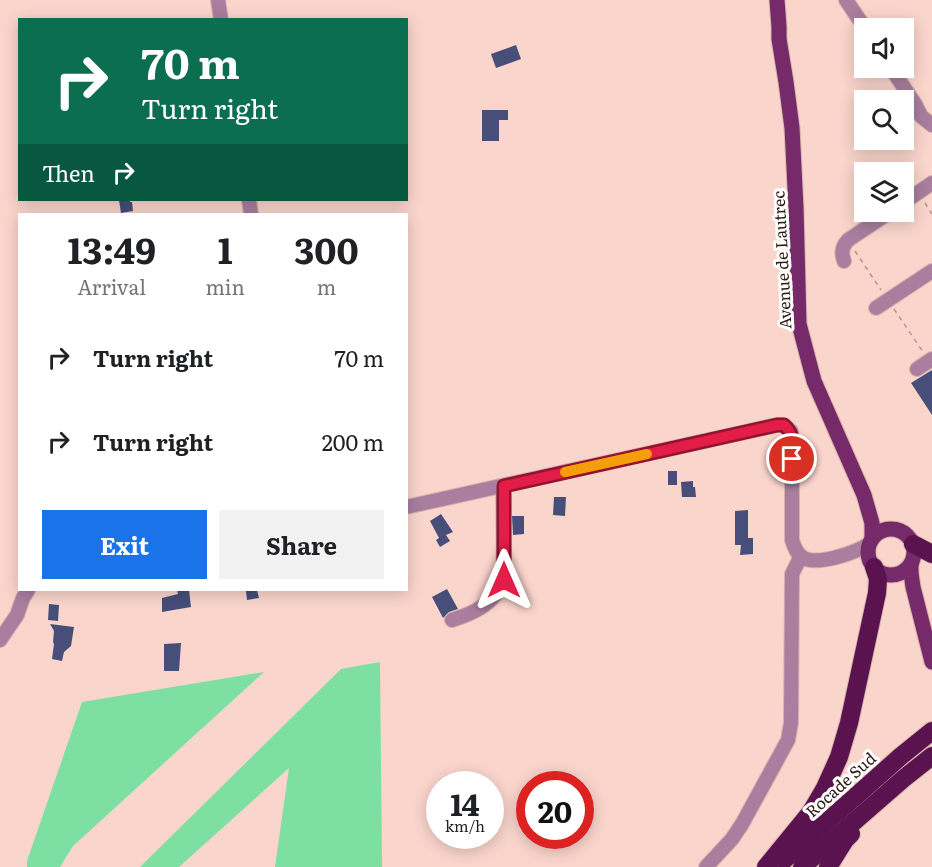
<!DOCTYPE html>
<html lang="en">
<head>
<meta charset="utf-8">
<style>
	:root { --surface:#fff; --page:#f2f2f2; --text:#202124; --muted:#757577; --accent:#1a73e8 }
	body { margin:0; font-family:Literata,serif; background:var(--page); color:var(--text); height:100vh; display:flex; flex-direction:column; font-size:22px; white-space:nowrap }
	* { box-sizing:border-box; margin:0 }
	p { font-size:20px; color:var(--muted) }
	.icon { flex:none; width:33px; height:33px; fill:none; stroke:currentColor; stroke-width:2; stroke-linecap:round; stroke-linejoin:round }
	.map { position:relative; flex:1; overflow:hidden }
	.drawer { position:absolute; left:18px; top:213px; width:390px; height:378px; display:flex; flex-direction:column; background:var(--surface); border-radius:0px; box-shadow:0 3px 15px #0003 }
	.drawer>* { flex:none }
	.top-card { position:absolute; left:18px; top:18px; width:390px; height:183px; border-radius:0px; box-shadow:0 3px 15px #0003; background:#0b6e4f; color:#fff; overflow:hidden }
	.fabs { position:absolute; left:854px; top:18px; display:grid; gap:12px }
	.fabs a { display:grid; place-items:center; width:60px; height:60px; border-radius:0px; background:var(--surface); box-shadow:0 3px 15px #0003; font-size:30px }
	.speed { position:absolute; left:426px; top:771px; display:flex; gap:12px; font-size:30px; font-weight:700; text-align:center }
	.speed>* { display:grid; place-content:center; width:78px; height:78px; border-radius:50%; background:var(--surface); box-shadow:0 3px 15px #0003; line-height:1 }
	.speed small { font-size:15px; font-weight:400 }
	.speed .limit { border:9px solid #d22; background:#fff; color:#111 }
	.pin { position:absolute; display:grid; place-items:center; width:51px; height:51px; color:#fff; margin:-26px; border:3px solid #fff; border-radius:50%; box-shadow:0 2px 6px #0007 }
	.me { position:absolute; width:66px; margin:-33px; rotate:0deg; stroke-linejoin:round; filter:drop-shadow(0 0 4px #0008) }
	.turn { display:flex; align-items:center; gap:21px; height:126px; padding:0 24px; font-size:27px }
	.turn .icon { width:78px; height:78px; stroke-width:2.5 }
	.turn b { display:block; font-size:42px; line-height:51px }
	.then { display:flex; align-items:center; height:57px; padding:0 24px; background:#0003; gap:12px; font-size:22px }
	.eta { display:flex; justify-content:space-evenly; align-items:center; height:102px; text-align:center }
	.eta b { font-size:36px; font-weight:700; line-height:42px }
	.primary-button { display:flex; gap:12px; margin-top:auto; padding:12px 24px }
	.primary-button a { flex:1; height:69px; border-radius:0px; background:var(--accent); color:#fff; font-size:24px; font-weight:700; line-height:69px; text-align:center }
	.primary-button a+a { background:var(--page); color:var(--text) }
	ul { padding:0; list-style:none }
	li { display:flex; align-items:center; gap:18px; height:84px; padding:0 24px }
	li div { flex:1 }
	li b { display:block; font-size:22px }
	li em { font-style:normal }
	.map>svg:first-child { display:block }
	.green { fill:#7ddfa1 }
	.building { fill:#464e79 }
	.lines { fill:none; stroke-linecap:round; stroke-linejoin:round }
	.minor-casing { stroke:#d5b3ab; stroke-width:16 }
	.major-casing { stroke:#d5b3ab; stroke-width:17 }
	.highway-casing { stroke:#d5b3ab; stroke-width:20 }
	.path { stroke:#b5958e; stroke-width:1.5; stroke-dasharray:4.5 4.5; stroke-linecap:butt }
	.minor { stroke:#a97e9f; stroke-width:14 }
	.major { stroke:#762a69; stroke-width:15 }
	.highway { stroke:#5a134f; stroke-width:18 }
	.route-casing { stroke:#92132f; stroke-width:15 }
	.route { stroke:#e11d48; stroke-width:10 }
	.slow { stroke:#f59e0b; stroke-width:10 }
	.labels { text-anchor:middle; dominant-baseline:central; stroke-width:6; stroke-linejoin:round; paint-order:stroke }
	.street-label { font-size:16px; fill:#2f1a15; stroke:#fff }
</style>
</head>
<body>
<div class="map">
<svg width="932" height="867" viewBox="0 0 932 867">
	<rect width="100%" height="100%" fill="#fad5cc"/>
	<!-- green -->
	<g class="green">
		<path d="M380 662 382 867H275L289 768 179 867H140L341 669Z"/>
		<path d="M264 672 73 846 60 867H27V861L82 702Z"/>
	</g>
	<!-- building -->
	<g class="building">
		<path d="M516 45 521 59 496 68 491 54Z"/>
		<path d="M482 110H508V120H499V141H482Z"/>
		<path d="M119 200H130V202H132L133 211 121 213Z"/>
		<path d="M932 370V415L911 383Z"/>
		<rect x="668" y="471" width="9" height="14"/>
		<path d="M693 481V487H695L696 497H682L681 482Z"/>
		<path d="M554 497H566L565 516 553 515Z"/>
		<path d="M748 510V538H753V554L740 555 741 545H735V511Z"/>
		<path d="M441 514 453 532 446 535 450 541 440 547 436 540 439 538 430 521Z"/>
		<path d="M512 516H524V534L513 535Z"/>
		<path d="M447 589 458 609 449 612 443 618 432 597Z"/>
		<path d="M177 590H189L191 607 162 612V598L178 594Z"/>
		<path d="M247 590H257L259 598 247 600 246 591Z"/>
		<path d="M49 604 59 605 58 621 48 620Z"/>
		<path d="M50 624 74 627 71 646 64 652 62 661 52 659 54 644 53 642 54 631Z"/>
		<path d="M181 643 179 671H164V644Z"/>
	</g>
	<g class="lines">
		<!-- minor casing -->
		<g class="minor-casing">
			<g id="minor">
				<path d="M218 0 221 20"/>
				<path d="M846 0 865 28"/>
				<path d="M891 68 915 104 921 116 932 125"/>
				<path d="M249 200 251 214"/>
				<path d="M903 203 932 183"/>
				<path d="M844 261C841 252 842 247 848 240L890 212"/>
				<path d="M876 308 932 271"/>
				<path d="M917 369 932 359"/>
				<path d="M406 507 777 425H784L791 431 792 438V540C794 546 796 553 802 557 816 567 858 552 870 543"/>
				<path d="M452 620C475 613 495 603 504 580L503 486"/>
				<path d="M0 640 17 615 23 598 28 590"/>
				<path d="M706 867 732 839 742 824 788 740 791 723 792 574 801 556"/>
			</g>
		</g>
		<!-- major casing -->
		<g class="major-casing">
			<g id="major">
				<path d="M777 0 779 27V39L786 82 792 128 796 208 799 324 814 381 864 495 872 523V539"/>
				<circle cx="891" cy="552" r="23"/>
				<path d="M911 564V573L913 587 932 662"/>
			</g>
		</g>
		<!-- highway casing -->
		<g class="highway-casing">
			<g id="highway">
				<path d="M913 544 932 554"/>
				<path d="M784 860 901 756 932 731"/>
				<path d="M766 867 811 812 825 788 839 757 849 723 877 593 878 579 874 567"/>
				<path d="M802 867 903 779 932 756"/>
				<path d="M828 867 845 840 851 834"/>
			</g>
		</g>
		<!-- path -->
		<g class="path">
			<path d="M925 203 932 214"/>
			<path d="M855 251 881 290"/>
			<path d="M894 309 923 352"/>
		</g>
		<!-- minor -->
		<use href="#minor" class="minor"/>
		<!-- major -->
		<use href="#major" class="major"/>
		<!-- highway -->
		<use href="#highway" class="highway"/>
	</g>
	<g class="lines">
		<!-- route casing -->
		<g class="route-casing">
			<path id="route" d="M504 580V486L777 425H784C795 435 792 445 792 459"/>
		</g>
		<!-- route -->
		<use href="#route" class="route"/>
		<!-- slow -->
		<path class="slow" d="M565 472 647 454"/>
	</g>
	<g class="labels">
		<!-- street labels -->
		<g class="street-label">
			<text transform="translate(781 260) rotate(-93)">Avenue de Lautrec</text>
			<text transform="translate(840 784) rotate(-42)">Rocade Sud</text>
		</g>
	</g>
</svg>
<div class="fabs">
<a><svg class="icon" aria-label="sound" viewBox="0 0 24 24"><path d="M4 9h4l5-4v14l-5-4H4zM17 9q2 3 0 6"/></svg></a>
<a><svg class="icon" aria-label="search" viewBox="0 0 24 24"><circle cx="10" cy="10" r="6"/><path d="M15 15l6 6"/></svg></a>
<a><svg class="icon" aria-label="layers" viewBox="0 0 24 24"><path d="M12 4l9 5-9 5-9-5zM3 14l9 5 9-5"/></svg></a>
</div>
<div class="speed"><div>14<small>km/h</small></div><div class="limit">20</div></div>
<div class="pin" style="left:792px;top:459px;background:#d93025"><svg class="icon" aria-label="arrive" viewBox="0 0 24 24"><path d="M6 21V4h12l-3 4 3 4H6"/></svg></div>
<svg class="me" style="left:504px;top:580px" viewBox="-20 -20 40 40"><path d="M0-17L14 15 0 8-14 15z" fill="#e11d48" stroke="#fff" stroke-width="4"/></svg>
<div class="top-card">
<div class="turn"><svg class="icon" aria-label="right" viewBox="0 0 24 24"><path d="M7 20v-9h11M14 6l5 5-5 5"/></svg><div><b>70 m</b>Turn right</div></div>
<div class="then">Then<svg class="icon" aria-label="right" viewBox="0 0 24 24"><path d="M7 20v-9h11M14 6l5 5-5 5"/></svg></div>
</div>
<section class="drawer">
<div class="eta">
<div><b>13:49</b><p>Arrival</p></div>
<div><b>1</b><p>min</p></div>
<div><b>300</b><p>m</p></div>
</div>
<ul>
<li><svg class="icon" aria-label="right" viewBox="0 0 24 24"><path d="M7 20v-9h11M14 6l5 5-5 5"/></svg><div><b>Turn right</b></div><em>70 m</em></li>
<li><svg class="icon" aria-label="right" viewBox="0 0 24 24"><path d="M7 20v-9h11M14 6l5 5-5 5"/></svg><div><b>Turn right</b></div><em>200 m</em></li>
</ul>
<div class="primary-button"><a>Exit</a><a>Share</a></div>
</section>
</div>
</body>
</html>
